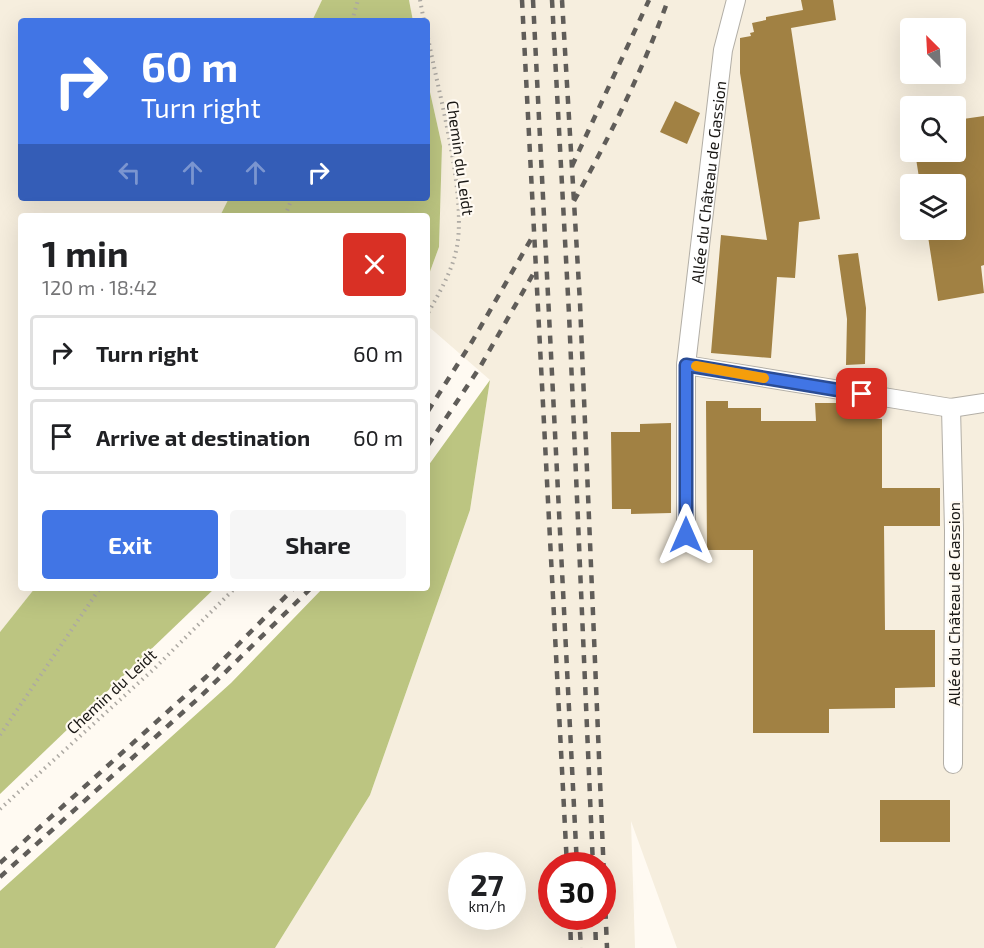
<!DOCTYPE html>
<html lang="en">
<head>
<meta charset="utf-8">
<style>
	:root { --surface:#fff; --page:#f6f6f6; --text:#202124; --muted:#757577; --line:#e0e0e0; --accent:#4175e5 }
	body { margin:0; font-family:"Exo 2",sans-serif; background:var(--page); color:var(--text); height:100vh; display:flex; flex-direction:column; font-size:22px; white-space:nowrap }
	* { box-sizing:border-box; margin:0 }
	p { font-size:20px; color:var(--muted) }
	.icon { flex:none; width:33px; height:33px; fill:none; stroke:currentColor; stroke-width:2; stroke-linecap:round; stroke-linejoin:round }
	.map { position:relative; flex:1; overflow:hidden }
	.panel { position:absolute; left:18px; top:213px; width:412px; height:378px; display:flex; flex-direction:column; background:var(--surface); border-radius:6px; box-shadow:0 6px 24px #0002 }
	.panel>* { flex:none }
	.hud { position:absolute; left:18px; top:18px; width:412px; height:183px; border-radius:6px; box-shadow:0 6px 24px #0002; background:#4175e5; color:#fff; overflow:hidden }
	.needle { width:39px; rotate:336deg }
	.controls { position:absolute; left:900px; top:18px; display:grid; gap:12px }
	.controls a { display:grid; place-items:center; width:66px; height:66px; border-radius:6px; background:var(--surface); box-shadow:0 6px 24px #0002; font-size:30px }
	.speed { position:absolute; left:448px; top:852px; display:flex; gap:12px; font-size:30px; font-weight:700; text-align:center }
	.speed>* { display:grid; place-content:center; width:78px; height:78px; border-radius:50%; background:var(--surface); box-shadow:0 6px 24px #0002; line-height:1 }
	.speed small { font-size:15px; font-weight:400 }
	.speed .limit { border:9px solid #d22; background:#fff; color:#111 }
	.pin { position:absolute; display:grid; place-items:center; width:51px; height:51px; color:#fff; margin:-26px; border-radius:12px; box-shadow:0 3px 9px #0006 }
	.me { position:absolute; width:66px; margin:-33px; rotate:0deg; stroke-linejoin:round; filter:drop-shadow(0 0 4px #0008) }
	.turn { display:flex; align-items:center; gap:21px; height:126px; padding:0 24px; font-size:27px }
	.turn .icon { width:78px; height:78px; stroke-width:2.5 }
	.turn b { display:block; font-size:42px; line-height:51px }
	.lanes { display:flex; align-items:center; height:57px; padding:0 24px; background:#0003; justify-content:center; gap:30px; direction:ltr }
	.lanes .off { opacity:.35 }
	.round { display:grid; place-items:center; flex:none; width:63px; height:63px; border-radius:6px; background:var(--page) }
	.overview { display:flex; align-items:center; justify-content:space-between; height:102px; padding:0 24px }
	h1 { font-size:36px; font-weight:700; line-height:45px }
	.cta { display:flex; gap:12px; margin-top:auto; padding:12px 24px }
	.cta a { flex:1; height:69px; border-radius:6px; background:var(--accent); color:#fff; font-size:24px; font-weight:700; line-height:69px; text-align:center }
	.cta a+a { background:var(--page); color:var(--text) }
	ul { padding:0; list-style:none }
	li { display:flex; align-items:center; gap:18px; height:75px; margin:0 12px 9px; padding:0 12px; border:3px solid var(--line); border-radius:6px }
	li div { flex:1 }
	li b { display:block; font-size:22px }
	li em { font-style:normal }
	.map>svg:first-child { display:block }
	.built { fill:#f6eede; fill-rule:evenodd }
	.forest { fill:#bcc581 }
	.building { fill:#a18143 }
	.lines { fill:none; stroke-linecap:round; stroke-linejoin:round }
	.street-casing { stroke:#b2aea6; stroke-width:20 }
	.path { stroke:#ada9a3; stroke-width:4; stroke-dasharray:1.5 4.5; stroke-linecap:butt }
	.street { stroke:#fff; stroke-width:18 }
	.rail { stroke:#605d59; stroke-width:4.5; stroke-dasharray:8 8; stroke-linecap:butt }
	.route-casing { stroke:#2a4c95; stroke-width:15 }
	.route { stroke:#4175e5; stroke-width:10 }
	.slow { stroke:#f59e0b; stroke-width:10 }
	.labels { text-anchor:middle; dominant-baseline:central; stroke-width:4.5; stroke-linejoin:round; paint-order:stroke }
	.street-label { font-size:16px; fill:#191714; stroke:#fffaf2 }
</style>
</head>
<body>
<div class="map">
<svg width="984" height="948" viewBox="0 0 984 948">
	<rect width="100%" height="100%" fill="#fffaf2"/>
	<!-- built -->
	<g class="built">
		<path d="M0 0H322L312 21H21V198H229L220 216H21V588H35L0 632Z"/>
		<path d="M409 0H984V948H677L631 821 635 948H275L370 795 470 510 490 380 428 326V277L439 247 442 146 428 83V21H413ZM910 28H956V74H910ZM910 106H956V152H910ZM910 184H956V230H910ZM462 866H513V916H462ZM552 866H603V916H552Z"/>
	</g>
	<!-- forest -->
	<g class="forest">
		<path d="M322 0H409L413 21H312Z"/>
		<path d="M428 83 442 146 439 247 428 277V216H220L229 198H428Z"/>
		<path d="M490 380 470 510 370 795 275 948H0V891L231 683 323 588H428V466Z"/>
		<path d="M35 588H215L0 794V632Z"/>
	</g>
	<!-- building -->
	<g class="building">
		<path d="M801 0H833L836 20 791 28 820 219 799 222 795 278 777 277 771 358 711 353 721 235 767 240 740 73V38L751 36 750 33 754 32 752 23 766 20V17L803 10Z"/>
		<path d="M675 101 700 113 687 144 660 132Z"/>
		<path d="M984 116V265L981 266 984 293 938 301 927 230H956V184H920L915 152H956V120Z"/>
		<path d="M858 253 866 308 865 364 846 365 847 319 838 255Z"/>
		<path d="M706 401H728V408H761V421H816L815 403H847L848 419H882V488H940V526H884L885 630H935V687L895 688V708L829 709V733H753V550H707Z"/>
		<path d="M671 423V513L631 514V509H612L611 432H640V424Z"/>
		<rect x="880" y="800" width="70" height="42"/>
	</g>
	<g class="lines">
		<!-- street casing -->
		<g class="street-casing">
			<g id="street">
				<path id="s1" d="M686 365 723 50 736 0"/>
				<path d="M951 408 954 530 953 764"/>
				<path d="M686 535V365L951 408 984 403"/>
			</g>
		</g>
		<!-- path -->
		<g class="path">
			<path d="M420 0 424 21"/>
			<path d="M352 21 358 0"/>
			<path d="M428 38C438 91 470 205 455 255 450 275 438 295 428 313"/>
			<path d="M285 216 292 198"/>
			<path d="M0 735 100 588"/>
			<path d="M0 809 156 667 235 588"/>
		</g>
		<!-- street -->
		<use href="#street" class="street"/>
		<!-- rail -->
		<g class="rail">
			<path d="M522 0 567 866"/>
			<path d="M533 0 577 866"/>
			<path d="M552 0 569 314 593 866"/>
			<path d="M562 0 580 303 607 948"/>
			<path d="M572 166 649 0"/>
			<path d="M574 201C610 136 643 70 668 0"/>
			<path d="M428 411 473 340 534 234"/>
			<path d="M428 445 480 367 536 269"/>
			<path d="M0 863 206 677 294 588"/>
			<path d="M0 877 201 696 311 588"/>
			<path d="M570 916 571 948"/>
			<path d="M579 916 581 948"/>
			<path d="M595 916 596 948"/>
		</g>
	</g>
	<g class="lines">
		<!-- route casing -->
		<g class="route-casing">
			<path id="route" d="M686 535V365L862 394"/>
		</g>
		<!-- route -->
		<use href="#route" class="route"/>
		<!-- slow -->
		<path class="slow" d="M696 366 764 378"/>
	</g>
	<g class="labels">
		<!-- street labels -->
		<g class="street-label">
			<text transform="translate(461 158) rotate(82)">Chemin du Leidt</text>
			<text stroke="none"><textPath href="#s1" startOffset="184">Allée du Château de Gassion</textPath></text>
			<text transform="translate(953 604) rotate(-90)">Allée du Château de Gassion</text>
			<text transform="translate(111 691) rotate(-43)">Chemin du Leidt</text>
		</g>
	</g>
</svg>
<div class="controls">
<a><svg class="needle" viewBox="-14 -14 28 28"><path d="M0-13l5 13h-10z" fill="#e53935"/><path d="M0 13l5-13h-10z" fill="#757577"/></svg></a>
<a><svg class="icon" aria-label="search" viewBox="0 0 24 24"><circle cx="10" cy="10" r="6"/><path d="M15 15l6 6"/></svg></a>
<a><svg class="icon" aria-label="layers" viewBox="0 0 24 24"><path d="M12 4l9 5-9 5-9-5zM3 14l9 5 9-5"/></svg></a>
</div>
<div class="speed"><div>27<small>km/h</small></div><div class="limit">30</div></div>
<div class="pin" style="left:862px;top:394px;background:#d93025"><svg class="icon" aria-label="arrive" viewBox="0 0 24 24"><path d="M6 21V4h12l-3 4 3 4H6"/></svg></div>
<svg class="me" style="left:686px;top:535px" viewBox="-20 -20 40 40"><path d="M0-17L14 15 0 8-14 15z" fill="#4175e5" stroke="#fff" stroke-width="4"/></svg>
<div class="hud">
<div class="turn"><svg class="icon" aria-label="right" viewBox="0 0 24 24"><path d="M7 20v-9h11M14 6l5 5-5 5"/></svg><div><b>60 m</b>Turn right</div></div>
<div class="lanes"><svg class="icon off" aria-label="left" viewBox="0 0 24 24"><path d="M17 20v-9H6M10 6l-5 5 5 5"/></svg><svg class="icon off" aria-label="ahead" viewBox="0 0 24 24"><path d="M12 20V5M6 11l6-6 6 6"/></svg><svg class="icon off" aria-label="ahead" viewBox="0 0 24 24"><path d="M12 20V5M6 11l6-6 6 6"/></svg><svg class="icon" aria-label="right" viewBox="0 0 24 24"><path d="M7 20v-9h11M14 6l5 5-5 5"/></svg></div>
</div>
<section class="panel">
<div class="overview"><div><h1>1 min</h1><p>120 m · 18:42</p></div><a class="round" style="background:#d93025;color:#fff"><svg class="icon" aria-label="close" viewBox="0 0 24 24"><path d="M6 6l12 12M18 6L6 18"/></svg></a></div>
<ul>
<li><svg class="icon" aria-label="right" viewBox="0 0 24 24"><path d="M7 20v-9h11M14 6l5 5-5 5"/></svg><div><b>Turn right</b></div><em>60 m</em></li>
<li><svg class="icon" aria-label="arrive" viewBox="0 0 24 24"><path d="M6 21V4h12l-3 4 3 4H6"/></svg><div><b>Arrive at destination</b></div><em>60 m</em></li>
</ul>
<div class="cta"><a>Exit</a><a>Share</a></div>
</section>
</div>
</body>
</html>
